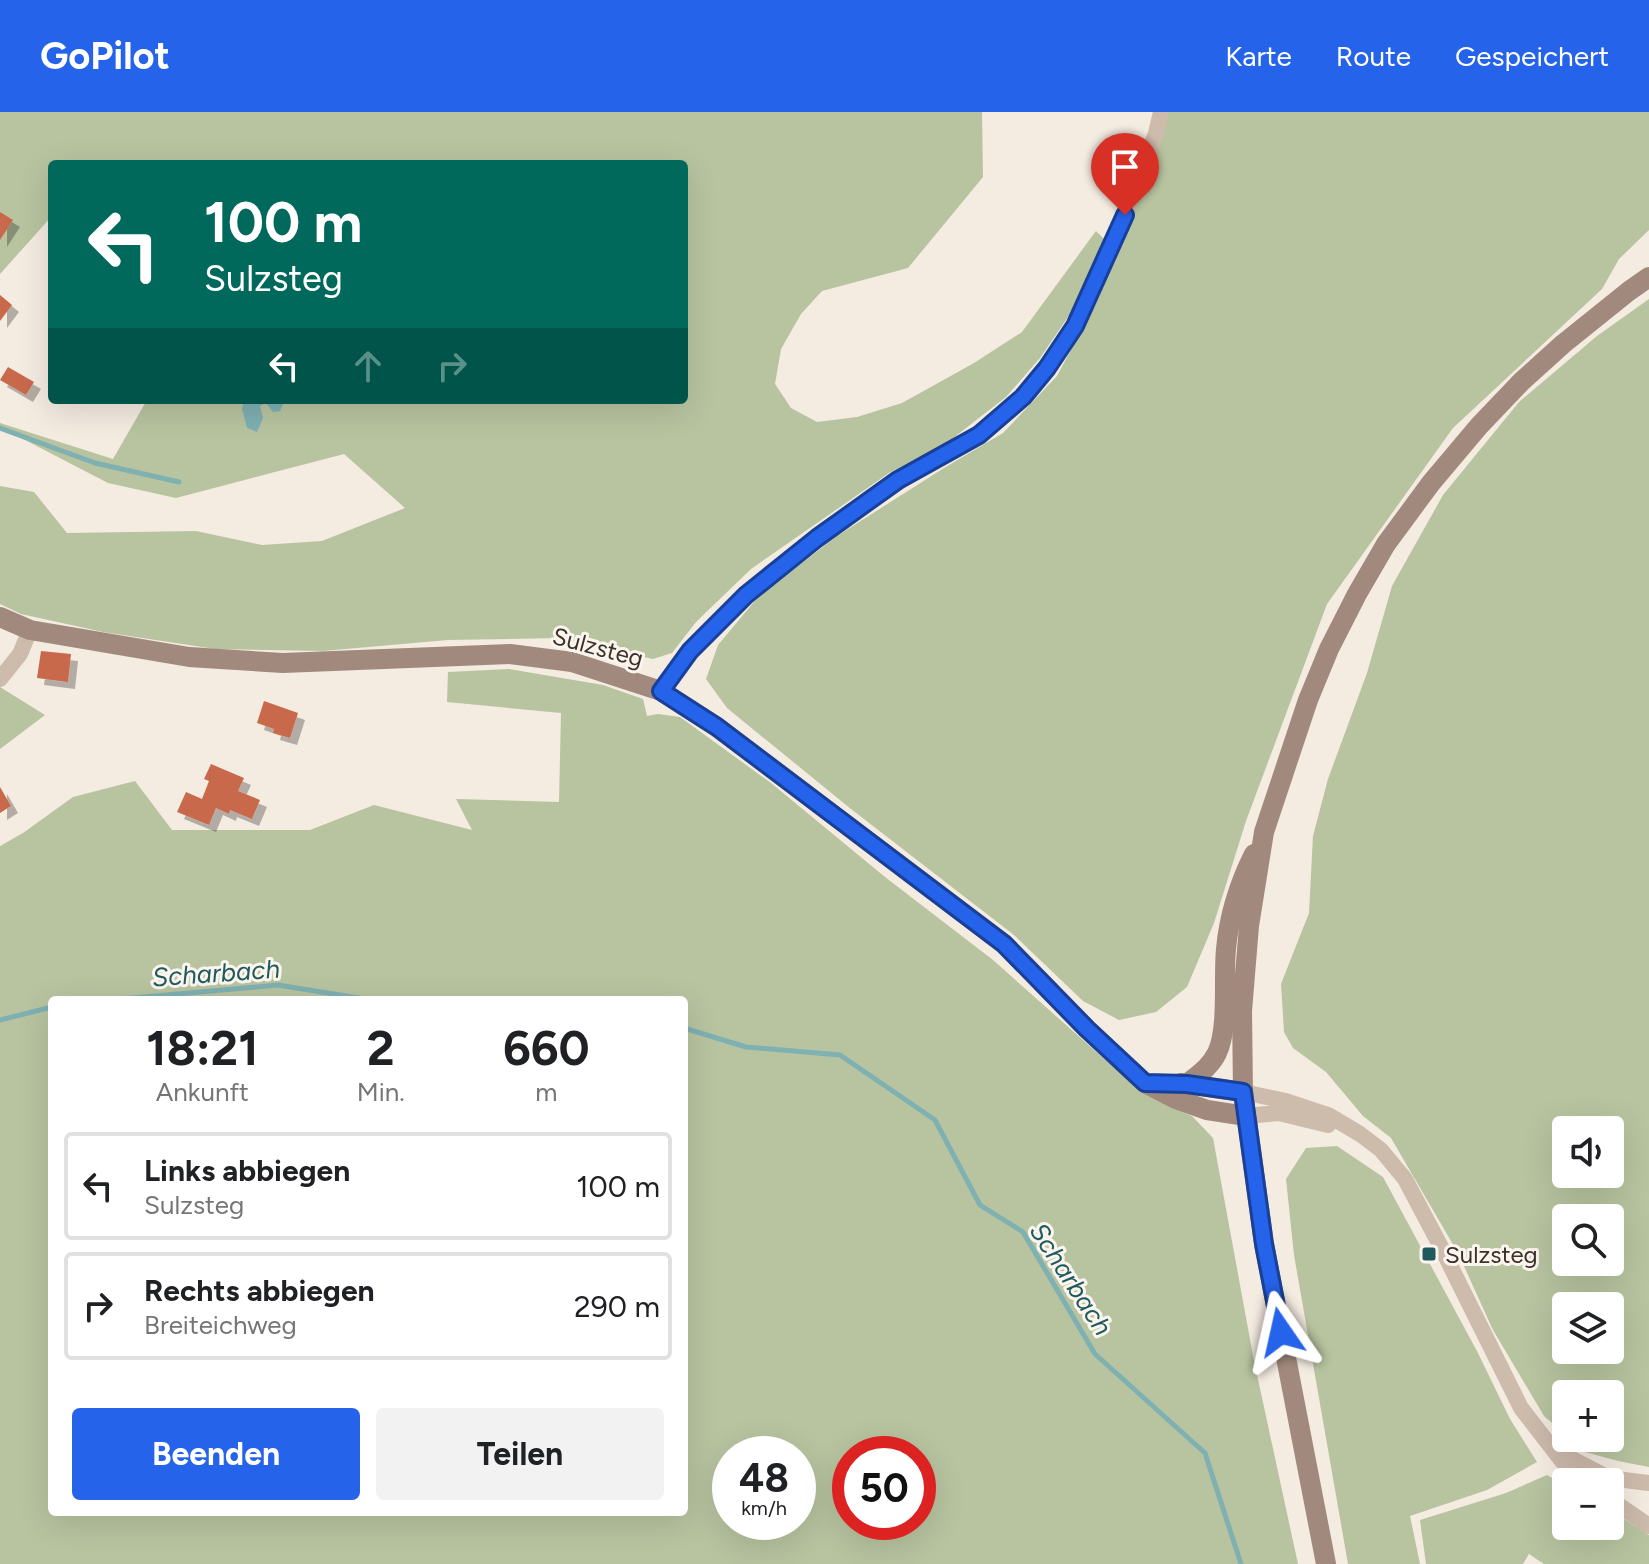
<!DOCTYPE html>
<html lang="de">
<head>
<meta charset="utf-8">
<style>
	:root { --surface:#fff; --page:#f2f2f2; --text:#202124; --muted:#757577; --line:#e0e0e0; --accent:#2563eb }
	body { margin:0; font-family:Figtree,sans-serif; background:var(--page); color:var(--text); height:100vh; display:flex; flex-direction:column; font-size:30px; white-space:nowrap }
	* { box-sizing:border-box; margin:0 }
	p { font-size:26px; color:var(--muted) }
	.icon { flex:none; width:44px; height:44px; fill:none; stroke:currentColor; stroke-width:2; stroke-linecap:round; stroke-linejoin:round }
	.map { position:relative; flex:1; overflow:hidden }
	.side { position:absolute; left:48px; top:884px; width:640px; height:520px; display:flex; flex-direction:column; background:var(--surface); border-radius:8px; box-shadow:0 8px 32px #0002 }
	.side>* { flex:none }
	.banner { position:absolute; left:48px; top:48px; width:640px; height:244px; border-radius:8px; box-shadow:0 8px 32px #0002; background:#00695c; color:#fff; overflow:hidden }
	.tools { position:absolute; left:1552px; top:1004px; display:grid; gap:16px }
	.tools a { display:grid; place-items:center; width:72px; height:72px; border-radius:8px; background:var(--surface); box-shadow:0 8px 32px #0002; font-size:40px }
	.speed { position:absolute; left:712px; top:1324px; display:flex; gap:16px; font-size:40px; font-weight:700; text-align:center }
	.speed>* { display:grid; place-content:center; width:104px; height:104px; border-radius:50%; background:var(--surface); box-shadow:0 8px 32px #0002; line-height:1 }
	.speed small { font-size:20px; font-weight:400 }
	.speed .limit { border:12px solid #d22; background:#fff; color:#111 }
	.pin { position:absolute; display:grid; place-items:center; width:68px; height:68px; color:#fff; margin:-82px -34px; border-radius:50% 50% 50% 0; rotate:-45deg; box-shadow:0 0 8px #0007 }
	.pin .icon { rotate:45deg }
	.me { position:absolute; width:88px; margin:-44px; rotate:349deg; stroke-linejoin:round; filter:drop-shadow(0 0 6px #0008) }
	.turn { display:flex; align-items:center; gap:28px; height:168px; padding:0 24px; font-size:36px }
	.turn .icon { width:104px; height:104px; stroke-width:2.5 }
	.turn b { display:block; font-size:56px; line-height:68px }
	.lanes { display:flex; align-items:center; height:76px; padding:0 24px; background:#0003; justify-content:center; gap:40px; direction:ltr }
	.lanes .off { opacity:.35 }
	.eta { display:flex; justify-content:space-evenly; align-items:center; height:136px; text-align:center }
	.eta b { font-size:48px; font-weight:700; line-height:56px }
	.primary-button { display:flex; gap:16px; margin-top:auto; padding:16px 24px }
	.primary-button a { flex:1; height:92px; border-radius:8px; background:var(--accent); color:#fff; font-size:32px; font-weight:700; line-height:92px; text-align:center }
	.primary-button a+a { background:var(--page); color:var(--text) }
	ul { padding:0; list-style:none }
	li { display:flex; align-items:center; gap:24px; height:108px; margin:0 16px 12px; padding:0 8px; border:4px solid var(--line); border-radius:8px }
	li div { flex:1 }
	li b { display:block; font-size:30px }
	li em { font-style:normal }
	header { display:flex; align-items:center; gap:48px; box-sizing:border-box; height:112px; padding:0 40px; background:var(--accent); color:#fff }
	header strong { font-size:38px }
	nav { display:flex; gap:44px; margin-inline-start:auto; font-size:28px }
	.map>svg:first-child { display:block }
	.green { fill:#b8c4a0; fill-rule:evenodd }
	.water { fill:#7fb0b2 }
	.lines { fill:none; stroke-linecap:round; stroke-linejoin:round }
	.stream { stroke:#7fb0b2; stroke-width:5 }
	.building { fill:#c8694b; filter:url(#shadow) }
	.street { stroke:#cdbbac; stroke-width:16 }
	.secondary { stroke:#a18a7d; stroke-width:20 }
	.route-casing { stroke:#184099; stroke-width:20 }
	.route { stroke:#2563eb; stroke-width:14 }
	.poi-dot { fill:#1f5a5e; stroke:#fbf5ee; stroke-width:3 }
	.labels { text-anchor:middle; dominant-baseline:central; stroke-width:6; stroke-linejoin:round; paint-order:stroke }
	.street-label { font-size:24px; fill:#3b302b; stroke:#fbf5ee }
	.poi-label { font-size:24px; fill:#3b302b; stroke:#fbf5ee; text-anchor:start }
	.water-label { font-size:26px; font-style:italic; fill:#1f5a5e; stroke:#fbf5ee }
</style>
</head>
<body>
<header>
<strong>GoPilot</strong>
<nav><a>Karte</a><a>Route</a><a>Gespeichert</a></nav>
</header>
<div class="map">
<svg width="1649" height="1452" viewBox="0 0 1649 1452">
	<defs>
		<filter id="shadow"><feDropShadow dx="7" dy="7" stdDeviation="0" flood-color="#0004"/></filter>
	</defs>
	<rect width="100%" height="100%" fill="#f4ebe1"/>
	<!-- green -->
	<g class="green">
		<path d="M0 0H982L983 65 908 156 822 179 801 202 781 237 775 272 791 296 817 310 857 305 902 291 974 251 1022 220 1096 119 1104 127 1072 199 1040 246 1006 285 948 330 889 361 751 457 696 510 672 541 653 547 559 526 448 528 323 539 215 537 103 520 21 502 0 492V374L34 380 67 421 196 419 262 433 322 429 405 396 344 342 176 386 108 371 0 315V311L113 347 147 288H684V52H52V104L0 162Z"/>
		<path d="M1163 0H1649V118L1619 147 1602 177 1453 316 1327 492 1246 709 1214 811 1187 875 1156 900 1119 908 1083 889 1014 823 851 697 727 596 706 567 718 533 759 484 837 424 944 356 1003 321 1057 264 1095 193 1145 69Z"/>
		<path d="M1649 187V1355L1618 1349 1585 1340 1569 1326H1610V1282H1566V1323L1544 1304 1493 1218 1458 1141 1391 1026 1363 1004 1326 960 1293 936 1284 920 1281 872 1309 801 1313 724 1328 667 1367 561 1392 474 1443 383 1519 290 1597 224ZM1610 1018V1062H1566V1018ZM1566 1106H1610V1150H1566ZM1610 1194V1238H1566V1194Z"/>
		<path d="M509 557 603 573 643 587 647 604 658 602 680 605 771 671 885 765 993 848 1111 953 1165 992 1192 1004 1213 1026 1254 1249 1298 1452H0V734L23 721 73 685 135 669 172 718H310L374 693 472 718 456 687 559 690 561 601 447 590 448 560ZM52 888H684V1400H52ZM730 1342H798V1410H730ZM850 1342H918V1410H850Z"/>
		<path d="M0 575 45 603 0 637Z"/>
		<path d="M1337 1034 1383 1065 1478 1241 1510 1307 1537 1350 1487 1378 1410 1404 1420 1452H1348L1294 1143 1286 1067 1306 1036Z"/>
		<path d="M1547 1363 1566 1374V1414H1610V1398L1649 1423V1452H1544L1529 1442 1523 1452H1426L1420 1408 1506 1381Z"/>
	</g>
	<!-- water -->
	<path class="water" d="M244 288H285L280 299 273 300 266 291 260 294 263 306 257 320 247 316 242 297Z"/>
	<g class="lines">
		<!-- stream -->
		<g class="stream">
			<path d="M0 316 95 351 179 370"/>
			<path d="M110 888 278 873 371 888"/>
			<path d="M0 908 52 895"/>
			<path d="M684 916 746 935 840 943 935 1008 980 1093 1023 1120 1095 1242 1205 1341 1241 1452"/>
		</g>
	</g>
	<!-- building -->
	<g class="building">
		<path d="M0 100 13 108 0 128Z"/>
		<path d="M0 183 12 193 0 209Z"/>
		<path d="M8 255 34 270 26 283 0 268Z"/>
		<path d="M41 539 71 542 68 570 37 566Z"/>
		<path d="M264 589 298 601 290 626 273 621 274 617 257 611Z"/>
		<path d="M211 652 244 666 238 679 260 688 252 707 230 698 229 702 216 696 209 713 177 700 186 680 202 687 209 669 204 667Z"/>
		<path d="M0 675 11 694 0 701Z"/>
	</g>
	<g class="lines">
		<!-- street -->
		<g class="street">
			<path d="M0 567 20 542 30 518"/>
			<path d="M661 579 690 539 746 483 817 426 898 368 979 323 1023 285 1047 256 1075 214 1125 103 1156 21 1161 0"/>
			<path d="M1243 980 1286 989 1328 1003 1360 1022 1381 1038 1405 1067 1441 1135 1521 1296 1569 1358 1586 1370"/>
			<path d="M1246 1004 1279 1001 1328 1013"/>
			<path d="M1561 1341 1609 1366 1649 1371"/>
			<path d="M1610 1387 1649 1414"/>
		</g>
		<!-- secondary -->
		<g class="secondary">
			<path d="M0 505 30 518 189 545 283 551 510 542 572 550 661 579 717 615 1004 832 1087 917 1145 971 1176 987 1207 998 1246 1004"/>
			<path d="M1181 971 1243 980"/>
			<path d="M1187 972C1199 962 1210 955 1217 941 1229 916 1223 866 1226 837 1229 804 1239 772 1254 742"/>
			<path d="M1326 1452 1264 1132 1243 980 1242 899 1249 814 1264 720 1308 588 1329 537 1357 482 1386 432 1431 371 1479 314 1522 269 1563 232 1629 179 1649 165"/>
		</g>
	</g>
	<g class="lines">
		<!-- route casing -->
		<g class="route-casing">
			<path id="route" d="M1125 103 1075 214 1047 256 1023 285 979 323 898 368 817 426 746 483 690 539 661 579 717 615 1004 832 1087 917 1145 971 1187 972 1243 980 1264 1132 1281 1220"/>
		</g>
		<!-- route -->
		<use href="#route" class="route"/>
	</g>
	<!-- markers -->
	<rect class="poi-dot" x="1421" y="1134" width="16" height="16" rx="4"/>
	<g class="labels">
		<!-- street labels -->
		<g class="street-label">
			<text transform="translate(598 535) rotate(15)">Sulzsteg</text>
		</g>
		<!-- poi labels -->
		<g class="poi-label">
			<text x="1445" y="1142">Sulzsteg</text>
		</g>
		<!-- water labels -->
		<g class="water-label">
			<text transform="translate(216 861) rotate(-4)">Scharbach</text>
			<text transform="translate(1071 1167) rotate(57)">Scharbach</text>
		</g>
	</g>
</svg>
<div class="tools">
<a><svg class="icon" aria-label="sound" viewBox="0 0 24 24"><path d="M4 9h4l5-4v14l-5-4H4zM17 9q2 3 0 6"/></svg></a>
<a><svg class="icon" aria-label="search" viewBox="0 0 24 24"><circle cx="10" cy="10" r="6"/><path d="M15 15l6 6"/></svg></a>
<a><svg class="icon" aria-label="layers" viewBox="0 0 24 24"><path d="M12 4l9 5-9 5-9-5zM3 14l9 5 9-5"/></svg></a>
<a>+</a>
<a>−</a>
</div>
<div class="speed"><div>48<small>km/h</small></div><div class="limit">50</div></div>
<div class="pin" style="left:1125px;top:103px;background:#d93025"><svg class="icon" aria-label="arrive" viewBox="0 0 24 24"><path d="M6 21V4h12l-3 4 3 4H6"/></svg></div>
<svg class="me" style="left:1281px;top:1220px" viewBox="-20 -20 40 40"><path d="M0-17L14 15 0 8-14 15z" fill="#2563eb" stroke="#fff" stroke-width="4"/></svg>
<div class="banner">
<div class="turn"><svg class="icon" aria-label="left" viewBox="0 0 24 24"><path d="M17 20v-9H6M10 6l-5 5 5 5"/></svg><div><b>100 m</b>Sulzsteg</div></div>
<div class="lanes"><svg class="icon" aria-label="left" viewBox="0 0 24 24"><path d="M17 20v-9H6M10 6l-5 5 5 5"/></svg><svg class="icon off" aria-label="ahead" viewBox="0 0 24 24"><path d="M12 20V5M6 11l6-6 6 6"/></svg><svg class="icon off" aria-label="right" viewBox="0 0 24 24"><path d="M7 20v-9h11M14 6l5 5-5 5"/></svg></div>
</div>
<section class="side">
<div class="eta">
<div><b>18:21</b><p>Ankunft</p></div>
<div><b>2</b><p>Min.</p></div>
<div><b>660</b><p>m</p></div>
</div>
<ul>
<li><svg class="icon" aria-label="left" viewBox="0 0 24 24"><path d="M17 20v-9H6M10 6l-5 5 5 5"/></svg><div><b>Links abbiegen</b><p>Sulzsteg</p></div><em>100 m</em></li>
<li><svg class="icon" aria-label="right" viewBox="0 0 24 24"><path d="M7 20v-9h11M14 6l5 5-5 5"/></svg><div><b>Rechts abbiegen</b><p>Breiteichweg</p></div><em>290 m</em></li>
</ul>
<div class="primary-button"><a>Beenden</a><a>Teilen</a></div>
</section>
</div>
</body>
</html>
